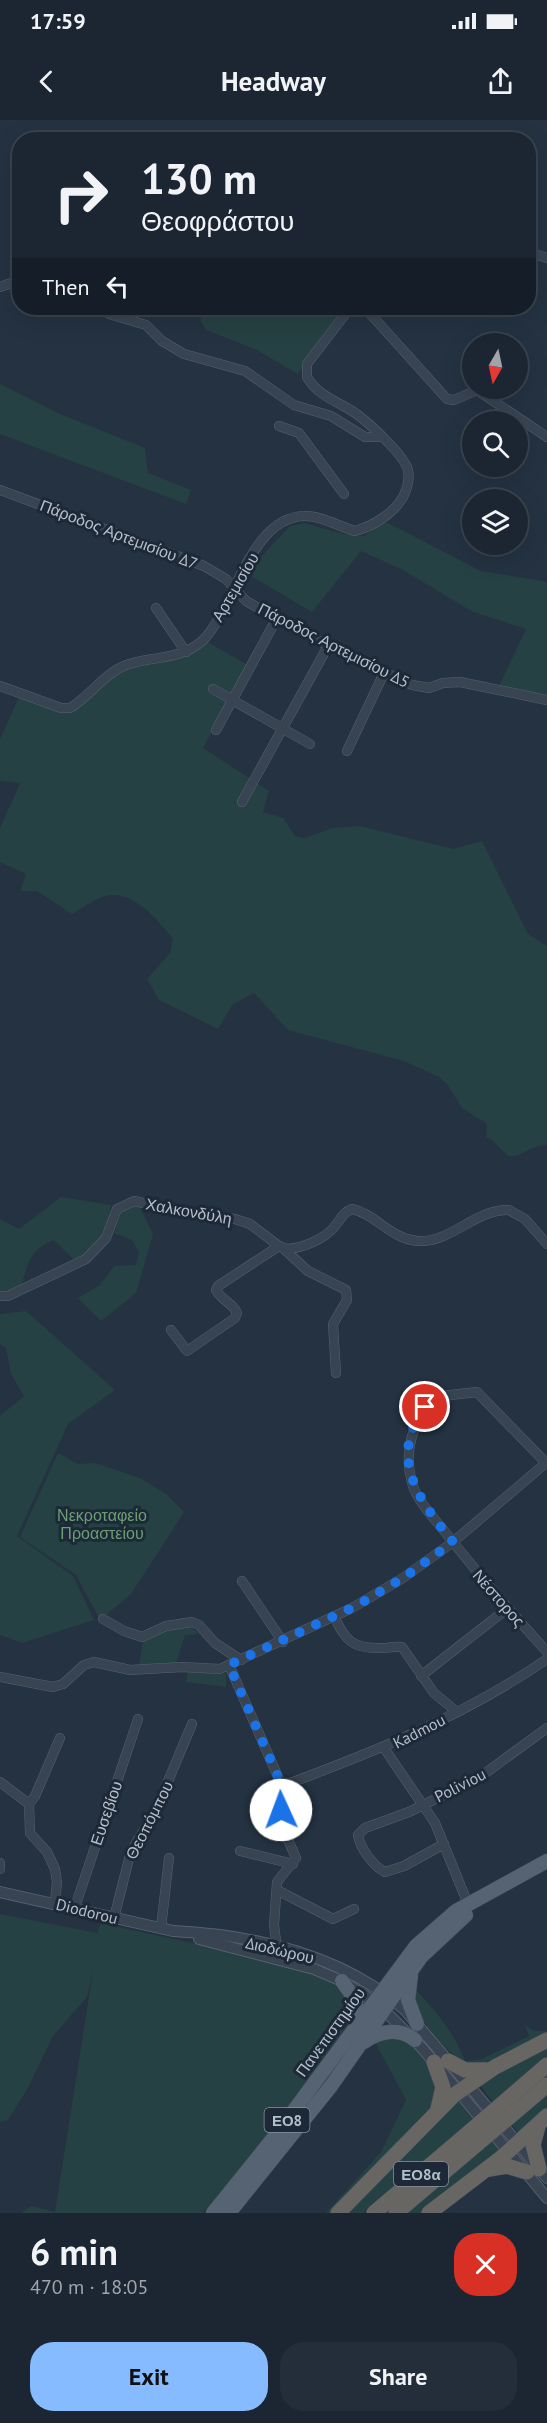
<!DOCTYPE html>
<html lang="en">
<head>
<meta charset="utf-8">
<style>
	:root { --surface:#1b2632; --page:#242e3a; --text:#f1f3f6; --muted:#a0a5ac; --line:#39434d; --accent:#87bbff }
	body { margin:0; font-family:"PT Sans",sans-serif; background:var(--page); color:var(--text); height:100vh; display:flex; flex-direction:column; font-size:22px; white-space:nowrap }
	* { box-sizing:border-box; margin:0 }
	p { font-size:20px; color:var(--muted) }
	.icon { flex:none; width:33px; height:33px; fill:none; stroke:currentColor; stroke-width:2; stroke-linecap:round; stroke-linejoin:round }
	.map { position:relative; height:2093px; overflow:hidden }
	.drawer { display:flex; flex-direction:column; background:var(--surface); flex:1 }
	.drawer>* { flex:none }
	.banner { position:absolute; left:12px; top:12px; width:524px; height:183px; border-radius:24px; box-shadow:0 6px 24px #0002,0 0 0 2px var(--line); background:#1b2632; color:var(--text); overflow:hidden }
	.needle { width:39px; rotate:189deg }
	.buttons { position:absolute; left:462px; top:213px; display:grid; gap:12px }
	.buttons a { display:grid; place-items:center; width:66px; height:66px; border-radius:50%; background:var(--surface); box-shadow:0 6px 24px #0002,0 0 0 2px var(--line); font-size:30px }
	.pin { position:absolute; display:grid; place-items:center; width:51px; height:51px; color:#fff; margin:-26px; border:3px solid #fff; border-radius:50%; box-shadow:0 2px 6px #0007 }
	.me { position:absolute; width:66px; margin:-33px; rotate:358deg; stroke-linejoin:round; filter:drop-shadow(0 0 4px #0008) }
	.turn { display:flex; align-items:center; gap:21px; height:126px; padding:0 30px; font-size:27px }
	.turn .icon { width:78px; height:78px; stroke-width:2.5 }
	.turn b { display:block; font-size:42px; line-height:51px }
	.then { display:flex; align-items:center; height:57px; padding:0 30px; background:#0003; gap:12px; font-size:22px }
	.round { display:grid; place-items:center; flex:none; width:63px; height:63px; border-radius:24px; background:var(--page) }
	.overview { display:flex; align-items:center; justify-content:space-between; height:102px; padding:0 30px }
	h1 { font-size:36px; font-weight:800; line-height:45px }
	.cta { display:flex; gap:12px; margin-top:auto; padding:12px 30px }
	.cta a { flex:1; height:69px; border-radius:24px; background:var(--accent); color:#111; font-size:24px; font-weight:800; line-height:69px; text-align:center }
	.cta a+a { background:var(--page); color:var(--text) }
	.status { display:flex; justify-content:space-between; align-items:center; height:42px; padding:0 30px; background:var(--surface); direction:ltr }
	.status svg { height:16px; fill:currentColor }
	header { display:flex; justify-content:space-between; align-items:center; height:78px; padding:0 30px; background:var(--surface); font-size:27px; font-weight:800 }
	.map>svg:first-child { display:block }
	.green { fill:#264143 }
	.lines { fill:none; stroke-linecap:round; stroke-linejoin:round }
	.minor-casing { stroke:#56626f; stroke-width:10 }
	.tertiary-casing { stroke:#56626f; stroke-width:12 }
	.primary-casing { stroke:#424d5b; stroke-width:15 }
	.trunk-casing { stroke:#434f5c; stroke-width:16 }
	.minor { stroke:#384452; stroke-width:9 }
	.tertiary { stroke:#384452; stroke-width:10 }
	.primary { stroke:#566372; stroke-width:14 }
	.trunk { stroke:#676663; stroke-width:15 }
	.trunk-bridge-casing { stroke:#434f5c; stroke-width:16; stroke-linecap:butt }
	.trunk-bridge { stroke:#676663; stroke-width:15 }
	.route { stroke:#1a73e8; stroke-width:10; stroke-dasharray:0 18 }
	.labels { text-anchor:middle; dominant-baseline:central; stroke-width:6; stroke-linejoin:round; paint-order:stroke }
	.shield { fill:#1d2937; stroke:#87929f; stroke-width:1.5 }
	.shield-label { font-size:15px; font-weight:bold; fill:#b5bfcc }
	.street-label { font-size:16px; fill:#b5bfcc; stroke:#1d2937 }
	.park-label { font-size:16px; fill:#6a9f74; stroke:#1d2937 }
</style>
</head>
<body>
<div class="status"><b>17:59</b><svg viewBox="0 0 49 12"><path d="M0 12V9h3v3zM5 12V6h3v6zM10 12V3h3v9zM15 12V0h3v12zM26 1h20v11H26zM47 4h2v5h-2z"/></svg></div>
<header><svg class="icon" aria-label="back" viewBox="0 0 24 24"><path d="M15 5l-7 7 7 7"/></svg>Headway<svg class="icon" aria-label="share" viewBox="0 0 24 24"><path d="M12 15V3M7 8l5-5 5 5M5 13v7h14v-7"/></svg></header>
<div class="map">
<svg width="547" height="2093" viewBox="0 0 547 2093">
	<rect width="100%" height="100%" fill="#243242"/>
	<!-- green -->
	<g class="green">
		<path d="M205 188H348L298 254 255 229 206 210 200 200Z"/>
		<path d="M0 264 60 294 145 328 148 353 191 370 186 384 0 314Z"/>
		<path d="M304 403 344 414 364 416 382 403H388L481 451 547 462V576L499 566 526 509 473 492 403 450 361 431 312 492 246 453 290 406Z"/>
		<path d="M206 521 248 545 203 628 269 671 263 692 283 698 295 716 304 718 333 708 360 706 453 729 482 721 528 814 547 826V1025C532 1024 524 1037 508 1036L490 1018H486L487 1004 462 988 447 964 439 957 404 941 288 910 254 873 232 885 218 909 159 880 147 859 170 833 173 819C158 800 133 769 105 776 94 779 82 789 72 794L37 771H20L26 754 0 742V708L20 663 0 661V619L19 577 65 591 119 551Z"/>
		<path d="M61 1077 111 1085C106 1115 100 1123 76 1142L54 1120C30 1129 28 1143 21 1167L12 1171 0 1172V1099L19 1109Z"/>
		<path d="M138 1084 153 1114 136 1173 101 1201 78 1178 100 1165 114 1146 136 1145 139 1132 132 1120 114 1113 123 1088Z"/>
		<path d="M26 1191 115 1270 68 1304 17 1416 73 1456 94 1500 22 1523 0 1515V1296L24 1276 11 1254 6 1228 0 1224V1194Z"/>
		<path d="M58 1333 78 1344 96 1343 140 1358 166 1374 184 1392 131 1474 100 1500 76 1455 20 1417Z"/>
		<path d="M188 1505 200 1514 185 1515 176 1543 139 1546 143 1521 168 1509Z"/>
		<path d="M188 1552 226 1554V1567L186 1562Z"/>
		<path d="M0 1794 98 1813 100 1803 288 1844 340 1864 351 1876V1899L324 1941 254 2033 203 2093H21L31 2086 55 2092 93 1851 87 1877 53 1916 28 1968 8 2000 0 2002Z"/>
		<path d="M414 1868C435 1890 455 1913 465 1941L482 1939 529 1916 525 1905 534 1911H547V1913C501 1938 477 1967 436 1917 423 1902 414 1889 414 1868Z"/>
		<path d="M394 1916C413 1925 435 1944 437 1966 438 1973 433 1983 431 1990L331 2093H326L381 2032 406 1980 375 1922Z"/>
		<path d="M547 1925V1936L493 1982 478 1963Z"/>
		<path d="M547 1973V1988L520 2015 511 2004Z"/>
		<path d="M457 1977 475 1997 363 2093H346Z"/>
		<path d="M493 2019 504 2031 421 2093H407Z"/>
	</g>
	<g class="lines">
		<!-- minor casing -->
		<g class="minor-casing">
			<g id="minor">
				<path d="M528 132 547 138"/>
				<path d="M0 167 11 163 20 164"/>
				<path d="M102 188 109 194 146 205 162 221 184 234 245 251 294 285 331 296 365 317H380"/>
				<path d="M365 188 447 279 454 280 477 270 547 317"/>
				<path d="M279 306 299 313 344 374"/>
				<path d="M0 370 204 446 226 459 246 481 328 526 412 565 429 568 443 563 460 562 547 580"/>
				<path d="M156 488 186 532"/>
				<path d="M0 566 61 588H70C92 575 104 552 129 544 154 536 181 540 202 521 233 493 249 395 306 396 322 396 340 407 355 411 373 406 393 394 403 377 407 369 410 360 408 350 404 335 371 305 358 295 341 282 319 278 307 257V244L350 188"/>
				<path d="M213 569 310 624"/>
				<path d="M216 610 277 498"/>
				<path d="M347 631 384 553"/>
				<path d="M242 682 328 526"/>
				<path d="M284 1129 308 1151 346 1170 347 1180 333 1204 336 1253"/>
				<path d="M0 1176H8L86 1139 106 1118 117 1089 134 1081 188 1093 235 1099 250 1104 279 1126 287 1129C303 1128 325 1119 335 1106 341 1099 343 1092 352 1089 376 1094 390 1119 418 1121 451 1123 475 1089 509 1090L525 1099 547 1124"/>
				<path d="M171 1210 187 1231 235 1198 237 1193C233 1183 221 1180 216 1170L218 1166 279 1126"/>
				<path d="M546 1343 477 1272 433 1277C413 1303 403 1330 412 1363 417 1381 434 1398 445 1412 478 1454 512 1493 547 1532"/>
				<path d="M242 1461 283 1522"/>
				<path d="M334 1496C345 1521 353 1529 382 1528 389 1528 395 1526 402 1527L434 1573 457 1592"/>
				<path d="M103 1499 124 1511 142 1517 166 1506 192 1502 199 1505 215 1523 241 1540"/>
				<path d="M229 1545 282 1666V1706L296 1738 277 1762 274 1805 278 1837"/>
				<path d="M421 1556 508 1488"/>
				<path d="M0 1557 53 1567 63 1564 84 1545 94 1542 130 1550 182 1547 220 1549 352 1488 403 1458 453 1422 547 1342"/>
				<path d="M384 1628 435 1703 468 1784"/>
				<path d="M0 1662 29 1684 30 1713 47 1732 55 1749 57 1762 55 1782"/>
				<path d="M282 1666C374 1632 466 1595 547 1539"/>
				<path d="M29 1684 35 1676 60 1618"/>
				<path d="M444 1724 404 1746 385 1752C373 1746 360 1728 358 1715L365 1708 409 1692 480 1657 547 1608"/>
				<path d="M240 1731 293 1744"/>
				<path d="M0 1743V1749"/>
				<path d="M277 1770 333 1799 354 1789"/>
				<path d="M75 1787 138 1599"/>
				<path d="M114 1798 131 1731 156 1690 192 1604"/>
				<path d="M161 1808 169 1738"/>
			</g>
		</g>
		<!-- tertiary casing -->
		<g class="tertiary-casing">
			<g id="tertiary">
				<path d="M0 1772 173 1811C255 1815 342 1835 405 1890L547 2058"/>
				<path d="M199 1819 314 1849 342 1861 379 1885 422 1928 547 2078"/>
			</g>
		</g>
		<!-- primary casing -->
		<g class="primary-casing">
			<g id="primary">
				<path d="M411 1855 408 1880 417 1904"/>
				<path d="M342 1861 356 1881 357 1903"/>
				<path d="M364 1922C379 1911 399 1907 415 1920"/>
				<path d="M213 2093 275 2016 416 1826 456 1791 547 1741"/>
				<path d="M229 2093 331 1966 421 1837 466 1795"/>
			</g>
		</g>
		<!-- trunk casing -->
		<g class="trunk-casing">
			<g id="trunk">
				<path d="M448 1941 465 1950H487"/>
				<path d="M434 1942 443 1967 438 1989"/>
				<path d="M510 1977 547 1945"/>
				<path d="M520 1988 547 1965"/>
				<path d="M538 2006 533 2025 539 2049"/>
				<path d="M489 2049 507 2046 527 2052"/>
				<path d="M338 2093 454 1975 495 1947 547 1920"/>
				<path d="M374 2093 467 2014"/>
				<path d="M396 2093 476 2025"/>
				<path d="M429 2093 501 2038 547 1996"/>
			</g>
		</g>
		<!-- minor -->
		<use href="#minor" class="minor"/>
		<!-- tertiary -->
		<use href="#tertiary" class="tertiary"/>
		<!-- primary -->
		<use href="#primary" class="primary"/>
		<!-- trunk -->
		<use href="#trunk" class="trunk"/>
		<!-- trunk-bridge casing -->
		<g class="trunk-bridge-casing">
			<g id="trunk-bridge">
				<path d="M467 2014 510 1977"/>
				<path d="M476 2025 520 1988"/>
			</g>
		</g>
		<!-- trunk-bridge -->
		<use href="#trunk-bridge" class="trunk-bridge"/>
	</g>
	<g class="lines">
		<!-- route -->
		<path class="route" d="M281 1690 282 1666 229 1545 358 1485 403 1458 453 1422C420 1381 387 1339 425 1287"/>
	</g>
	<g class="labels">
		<!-- shield labels -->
		<g class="shield">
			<rect x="264.5" y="1988" width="45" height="24" rx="4.5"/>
			<rect x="394" y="2042" width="54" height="24" rx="4.5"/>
		</g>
		<g class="shield-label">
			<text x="287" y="2000">ΕΟ8</text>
			<text x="421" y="2054">ΕΟ8α</text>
		</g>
		<!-- street labels -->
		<g class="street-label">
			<text transform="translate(119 414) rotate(21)">Πάροδος Αρτεμισίου Δ7</text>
			<text transform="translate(235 467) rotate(-60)">Αρτεμισίου</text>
			<text transform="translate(334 525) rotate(27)">Πάροδος Αρτεμισίου Δ5</text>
			<text transform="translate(189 1091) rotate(10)">Χαλκονδύλη</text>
			<text transform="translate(499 1478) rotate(49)">Νέστορος</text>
			<text transform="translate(419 1611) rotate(-27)">Kadmou</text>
			<text transform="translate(460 1665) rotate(-27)">Poliviou</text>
			<text transform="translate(106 1693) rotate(-71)">Ευσεβίου</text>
			<text transform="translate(149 1700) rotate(-63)">Θεοπόμπου</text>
			<text transform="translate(87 1791) rotate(14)">Diodorou</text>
			<text transform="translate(280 1830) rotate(13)">Διοδώρου</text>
			<text transform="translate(330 1912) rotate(-54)">Πανεπιστημίου</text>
		</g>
		<!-- park labels -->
		<g class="park-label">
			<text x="102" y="1395">Νεκροταφείο<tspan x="102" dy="18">Προαστείου</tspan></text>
		</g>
	</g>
</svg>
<div class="buttons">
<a><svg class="needle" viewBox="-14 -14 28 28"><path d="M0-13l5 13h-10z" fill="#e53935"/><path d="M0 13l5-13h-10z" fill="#a0a5ac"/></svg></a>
<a><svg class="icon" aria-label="search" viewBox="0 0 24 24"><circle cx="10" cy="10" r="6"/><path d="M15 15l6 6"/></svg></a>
<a><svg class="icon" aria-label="layers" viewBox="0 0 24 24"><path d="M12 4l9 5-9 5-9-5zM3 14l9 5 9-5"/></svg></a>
</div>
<div class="pin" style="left:425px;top:1287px;background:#d93025"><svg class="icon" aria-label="arrive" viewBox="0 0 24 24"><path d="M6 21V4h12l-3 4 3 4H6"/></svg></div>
<svg class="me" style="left:281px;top:1690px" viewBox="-20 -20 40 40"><circle r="19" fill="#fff"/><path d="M0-13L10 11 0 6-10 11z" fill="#1a73e8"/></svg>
<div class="banner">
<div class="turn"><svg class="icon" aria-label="right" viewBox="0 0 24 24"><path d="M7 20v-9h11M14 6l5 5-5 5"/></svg><div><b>130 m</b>Θεοφράστου</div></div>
<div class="then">Then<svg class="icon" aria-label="left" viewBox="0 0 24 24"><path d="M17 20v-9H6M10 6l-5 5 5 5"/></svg></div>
</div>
</div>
<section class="drawer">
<div class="overview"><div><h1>6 min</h1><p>470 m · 18:05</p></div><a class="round" style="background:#d93025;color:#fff"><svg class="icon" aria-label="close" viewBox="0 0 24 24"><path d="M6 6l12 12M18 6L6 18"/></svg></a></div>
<div class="cta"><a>Exit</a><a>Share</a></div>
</section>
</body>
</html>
